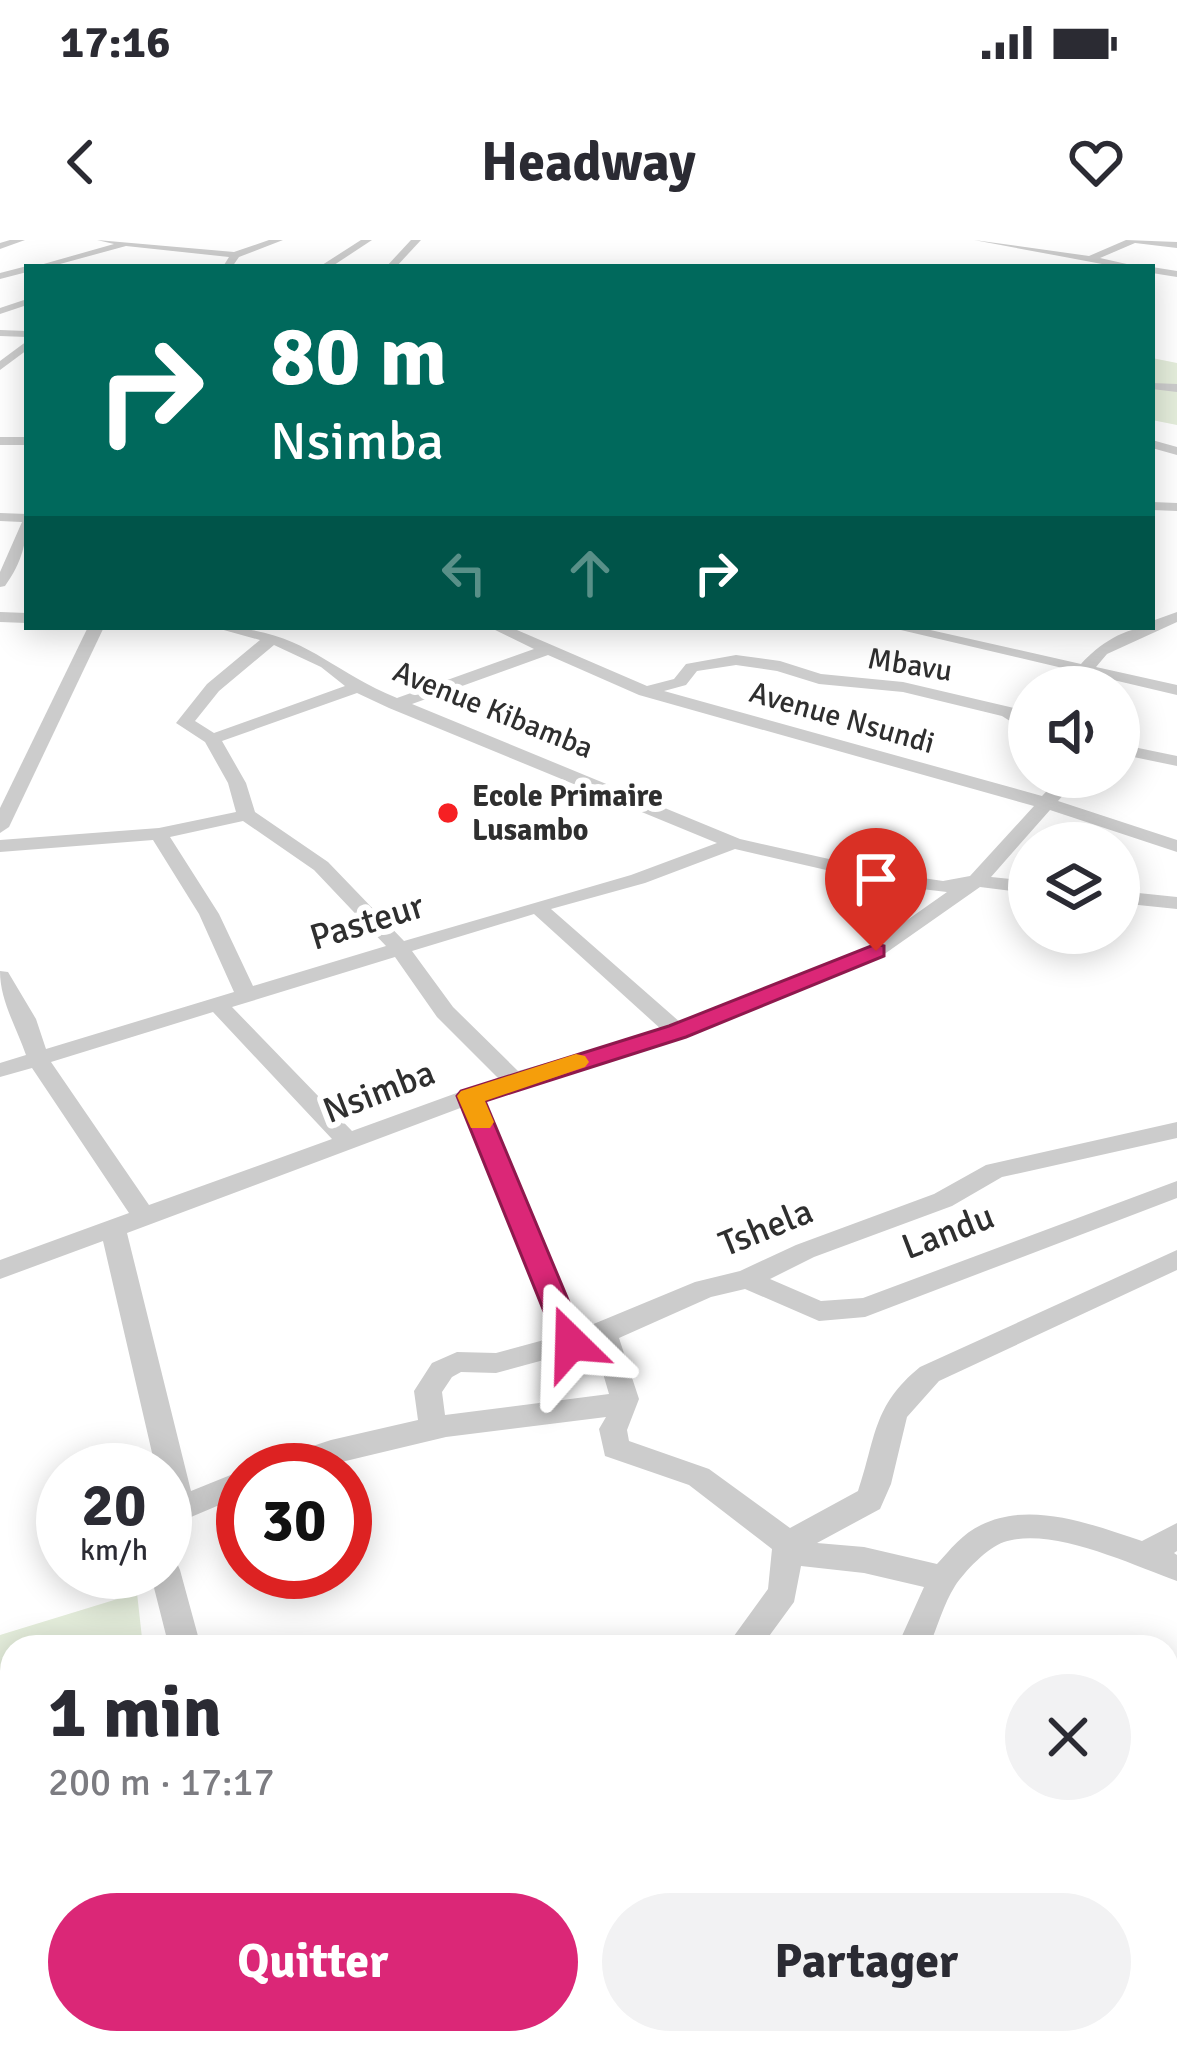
<!DOCTYPE html>
<html lang="fr">
<head>
<meta charset="utf-8">
<style>
	:root { --surface:#fff; --page:#f2f2f3; --text:#2b2b33; --muted:#7c7c81; --accent:#db2777 }
	body { margin:0; font-family:Signika,sans-serif; background:var(--page); color:var(--text); height:100vh; display:flex; flex-direction:column; font-size:45px; white-space:nowrap }
	* { box-sizing:border-box; margin:0 }
	p { font-size:39px; color:var(--muted) }
	.icon { flex:none; width:66px; height:66px; fill:none; stroke:currentColor; stroke-width:2; stroke-linecap:round; stroke-linejoin:round }
	.map { position:relative; flex:1; overflow:hidden }
	.drawer { position:absolute; left:0px; top:1395px; width:1179px; height:420px; display:flex; flex-direction:column; background:var(--surface); border-radius:36px 36px 0 0; box-shadow:0 6px 30px #0003 }
	.drawer>* { flex:none }
	.hud { position:absolute; left:24px; top:24px; width:1131px; height:366px; border-radius:0px; box-shadow:0 6px 30px #0003; background:#00695c; color:#fff; overflow:hidden }
	.tools { position:absolute; left:1008px; top:426px; display:grid; gap:24px }
	.tools a { display:grid; place-items:center; width:132px; height:132px; border-radius:50%; background:var(--surface); box-shadow:0 6px 30px #0003; font-size:60px }
	.speed { position:absolute; left:36px; top:1203px; display:flex; gap:24px; font-size:60px; font-weight:700; text-align:center }
	.speed>* { display:grid; place-content:center; width:156px; height:156px; border-radius:50%; background:var(--surface); box-shadow:0 6px 30px #0003; line-height:1 }
	.speed small { font-size:30px; font-weight:400 }
	.speed .limit { border:18px solid #d22; background:#fff; color:#111 }
	.pin { position:absolute; display:grid; place-items:center; width:102px; height:102px; color:#fff; margin:-123px -51px; border-radius:50% 50% 50% 0; rotate:-45deg; box-shadow:0 0 12px #0007 }
	.pin .icon { rotate:45deg }
	.me { position:absolute; width:132px; margin:-66px; rotate:338deg; stroke-linejoin:round; filter:drop-shadow(0 0 9px #0008) }
	.turn { display:flex; align-items:center; gap:42px; height:252px; padding:0 48px; font-size:54px }
	.turn .icon { width:156px; height:156px; stroke-width:2.5 }
	.turn b { display:block; font-size:84px; line-height:102px }
	.lanes { display:flex; align-items:center; height:114px; padding:0 48px; background:#0003; justify-content:center; gap:60px; direction:ltr }
	.lanes .off { opacity:.35 }
	.round { display:grid; place-items:center; flex:none; width:126px; height:126px; border-radius:63px; background:var(--page) }
	.summary { display:flex; align-items:center; justify-content:space-between; height:204px; padding:0 48px }
	h1 { font-size:72px; font-weight:700; line-height:90px }
	.button { display:flex; gap:24px; margin-top:auto; padding:24px 48px }
	.button a { flex:1; height:138px; border-radius:72px; background:var(--accent); color:#fff; font-size:48px; font-weight:700; line-height:138px; text-align:center }
	.button a+a { background:var(--page); color:var(--text) }
	.status { display:flex; justify-content:space-between; align-items:center; height:84px; padding:0 60px; background:var(--surface); direction:ltr }
	.status svg { height:33px; fill:currentColor }
	header { display:flex; justify-content:space-between; align-items:center; height:156px; padding:0 48px; background:var(--surface); font-size:54px; font-weight:700 }
	.map>svg:first-child { display:block }
	.green { fill:#e4eddb }
	.lines { fill:none; stroke-linecap:round; stroke-linejoin:round }
	.street { fill:#ccc; fill-rule:evenodd }
	.route { fill:#db2777; stroke:#8e194d; stroke-width:3 }
	.slow { fill:#f59e0b }
	.poi-dot { fill:#f62023; stroke:#fff; stroke-width:4.5 }
	.labels { text-anchor:middle; dominant-baseline:central; stroke-width:12; stroke-linejoin:round; paint-order:stroke }
	.far-street-label { font-size:30px; fill:#2f2f2f; stroke:#fff }
	.far-poi-label { font-size:30px; font-weight:bold; fill:#2f2f2f; stroke:#fff; text-anchor:start }
	.street-label { font-size:36px; fill:#2f2f2f; stroke:#fff }
</style>
</head>
<body>
<div class="status"><b>17:16</b><svg viewBox="0 0 49 12"><path d="M0 12V9h3v3zM5 12V6h3v6zM10 12V3h3v9zM15 12V0h3v12zM26 1h20v11H26zM47 4h2v5h-2z"/></svg></div>
<header><svg class="icon" aria-label="back" viewBox="0 0 24 24"><path d="M15 5l-7 7 7 7"/></svg>Headway<svg class="icon" aria-label="heart" viewBox="0 0 24 24"><path d="M12 20l-8-8c-3-5 5-10 8-4 3-6 11-1 8 4z"/></svg></header>
<div class="map">
<svg width="1177" height="1815" viewBox="0 0 1177 1815">
	<rect width="100%" height="100%" fill="#fff"/>
	<!-- green -->
	<g class="green">
		<path d="M1152 118 1177 123V185L1152 180Z"/>
		<path d="M137 1353 143 1407H12V1618L0 1621V1395Z"/>
	</g>
	<g class="lines">
		<!-- street -->
		<g class="street">
			<path d="M10 0H25L0 9V3Z"/>
			<path d="M97 0 234 12 269 0H283L239 17 232 27 224 25 229 17 126 6 49 27H33L114 4Z"/>
			<path d="M361 0H372L331 27H319Z"/>
			<path d="M411 0H421L396 27H386Z"/>
			<path d="M974 0 1089 16 1126 0 1177 2V8L1135 3 1100 18 1140 27H1118Z"/>
			<path d="M27 26 31 27 27 32 0 39V33Z"/>
			<path d="M1152 27 1177 31V37L1152 33Z"/>
			<path d="M27 59V65L0 74V68Z"/>
			<path d="M0 90 27 91V97L0 96Z"/>
			<path d="M27 101V110L0 130V121Z"/>
			<path d="M1152 143 1177 144V152L1152 149Z"/>
			<rect x="0" y="197" width="27" height="8"/>
			<path d="M1152 200 1177 207V215L1152 208Z"/>
			<path d="M1152 262 1177 263V271L1152 270Z"/>
			<path d="M0 273 27 274C27 303 22 322 5 346L0 347V332L22 282 0 281Z"/>
			<path d="M0 372 27 373V383L0 382Z"/>
			<path d="M1177 372V382L1107 414 1096 427 1177 445V455L888 387H917L1081 424C1099 404 1125 387 1152 387V381Z"/>
			<path d="M88 387H104L9 587 0 593V568Z"/>
			<path d="M213 387C302 387 324 428 397 458L534 409 489 387H510L647 446 674 439 686 424 736 415 780 421 821 434 903 442 1014 468 1029 480V493L1002 476 903 452 819 444 777 431 736 425 697 431 686 445 664 451 1042 556 1060 537H1079L1058 561 1177 600V612L1050 570 991 637 1029 641V653L980 647 883 715 686 797 483 860 579 1090 695 1042 740 1031 796 1005 934 954 986 925 1177 882V898L1002 937 952 966 814 1017 770 1039 821 1061 863 1058 1177 941V958L865 1077 819 1081 745 1049 711 1057 619 1098 639 1159 627 1190 629 1201 709 1229 790 1288 858 1251C876 1199 872 1166 920 1127L1177 1010V1030L939 1141 907 1177 891 1244 880 1269 817 1303 864 1307 937 1324C950 1310 963 1293 981 1285 1031 1260 1093 1285 1142 1301L1177 1283V1311L1174 1313 1177 1315V1341C1132 1325 1052 1286 1004 1302 987 1308 965 1331 955 1346 944 1363 937 1388 929 1407H897L924 1347 864 1333 801 1326 794 1362 761 1407H726L768 1349 772 1309 689 1245 605 1216 599 1189 606 1177 446 1197 308 1230H259L264 1222 331 1200 418 1180 414 1151 432 1123 457 1112 496 1113 555 1097 463 867 127 993 191 1251 243 1230V1255L191 1277 176 1292 165 1295V1230H156L103 1001 0 1039V1020L129 973 32 828 0 837V823L26 815C16 786 0 761 0 731L8 732 36 779 46 809 234 752 199 674 153 600 0 612V600L159 588 236 572 228 543 205 502 176 483 207 444 260 400ZM274 405 321 427 345 446 214 493 195 481 219 451ZM548 415 639 455 1034 566 970 636 943 641 896 634 740 599 412 464ZM357 453 389 468 717 603 631 635 404 701 328 622 255 572 246 543 222 501ZM243 581 314 630 386 706 253 746 219 674 170 597ZM735 609 896 646 947 652 869 707 681 783 551 669 645 643ZM534 674 662 790 518 831 453 767 412 711ZM395 717 437 777 498 838 352 891 232 767ZM213 772 332 899 149 965 51 822ZM595 1106 609 1154 445 1175 442 1152 452 1137 461 1132 496 1133Z"/>
			<path d="M1119 504 1177 516V526L1119 514Z"/>
			<path d="M1119 651 1177 657V669L1119 663Z"/>
			<path d="M165 1317 176 1321 180 1330 201 1407H169L150 1332H165Z"/>
			<path d="M159 1803H197L198 1815H160Z"/>
			<path d="M399 1803H447L442 1815H394Z"/>
			<path d="M684 1803H722L719 1815H681Z"/>
			<path d="M907 1803H961L966 1815H912Z"/>
		</g>
	</g>
	<!-- route -->
	<path class="route" d="M876 704 884 706V716L686 797 485 861 586 1103 582 1111H560L457 856 461 851 669 786Z"/>
	<!-- slow -->
	<path class="slow" d="M576 814 585 816 589 822 585 827 485 861 494 882 490 888H471L457 856 461 851Z"/>
	<!-- markers -->
	<circle class="poi-dot" cx="448" cy="573" r="12"/>
	<g class="labels">
		<!-- far-street labels -->
		<g class="far-street-label">
			<text transform="translate(910 425) rotate(9)">Mbavu</text>
			<text transform="translate(493 470) rotate(22)">Avenue Kibamba</text>
			<text transform="translate(842 478) rotate(16)">Avenue Nsundi</text>
		</g>
		<!-- far-poi labels -->
		<g class="far-poi-label">
			<text x="472" y="556">Ecole Primaire<tspan x="472" dy="34">Lusambo</tspan></text>
		</g>
		<!-- street labels -->
		<g class="street-label">
			<text transform="translate(367 682) rotate(-17)">Pasteur</text>
			<text transform="translate(379 852) rotate(-21)">Nsimba</text>
			<text transform="translate(766 988) rotate(-22)">Tshela</text>
			<text transform="translate(948 992) rotate(-21)">Landu</text>
		</g>
	</g>
</svg>
<div class="tools">
<a><svg class="icon" aria-label="sound" viewBox="0 0 24 24"><path d="M4 9h4l5-4v14l-5-4H4zM17 9q2 3 0 6"/></svg></a>
<a><svg class="icon" aria-label="layers" viewBox="0 0 24 24"><path d="M12 4l9 5-9 5-9-5zM3 14l9 5 9-5"/></svg></a>
</div>
<div class="speed"><div>20<small>km/h</small></div><div class="limit">30</div></div>
<div class="pin" style="left:876px;top:711px;background:#d93025"><svg class="icon" aria-label="arrive" viewBox="0 0 24 24"><path d="M6 21V4h12l-3 4 3 4H6"/></svg></div>
<svg class="me" style="left:571px;top:1103px" viewBox="-20 -20 40 40"><path d="M0-17L14 15 0 8-14 15z" fill="#db2777" stroke="#fff" stroke-width="4"/></svg>
<div class="hud">
<div class="turn"><svg class="icon" aria-label="right" viewBox="0 0 24 24"><path d="M7 20v-9h11M14 6l5 5-5 5"/></svg><div><b>80 m</b>Nsimba</div></div>
<div class="lanes"><svg class="icon off" aria-label="left" viewBox="0 0 24 24"><path d="M17 20v-9H6M10 6l-5 5 5 5"/></svg><svg class="icon off" aria-label="ahead" viewBox="0 0 24 24"><path d="M12 20V5M6 11l6-6 6 6"/></svg><svg class="icon" aria-label="right" viewBox="0 0 24 24"><path d="M7 20v-9h11M14 6l5 5-5 5"/></svg></div>
</div>
<section class="drawer">
<div class="summary"><div><h1>1 min</h1><p>200 m · 17:17</p></div><a class="round"><svg class="icon" aria-label="close" viewBox="0 0 24 24"><path d="M6 6l12 12M18 6L6 18"/></svg></a></div>
<div class="button"><a>Quitter</a><a>Partager</a></div>
</section>
</div>
</body>
</html>
